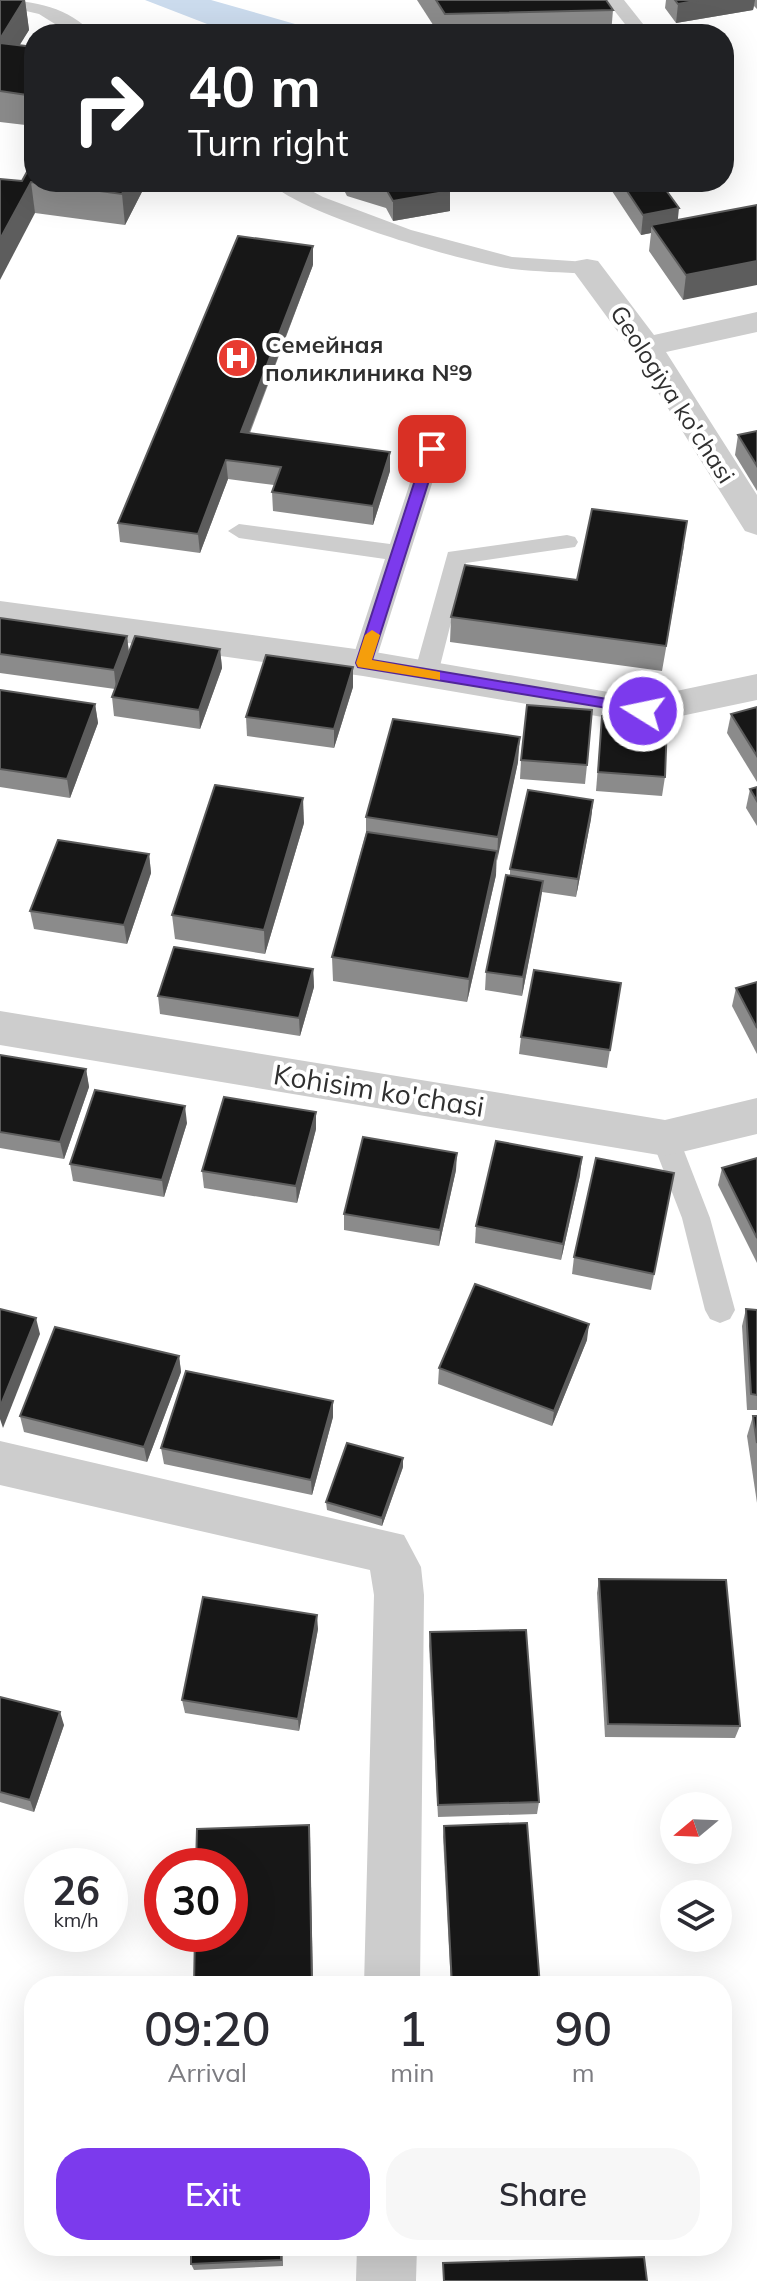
<!DOCTYPE html>
<html lang="en">
<head>
<meta charset="utf-8">
<style>
	:root { --surface:#fff; --page:#f7f7f7; --text:#2b2b33; --muted:#7c7c81; --accent:#7c3aed }
	body { margin:0; font-family:Mulish,sans-serif; background:var(--page); color:var(--text); height:100vh; display:flex; flex-direction:column; font-size:30px; white-space:nowrap }
	* { box-sizing:border-box; margin:0 }
	p { font-size:26px; color:var(--muted) }
	.icon { flex:none; width:44px; height:44px; fill:none; stroke:currentColor; stroke-width:2; stroke-linecap:round; stroke-linejoin:round }
	.map { position:relative; flex:1; overflow:hidden }
	.drawer { position:absolute; left:24px; top:1976px; width:708px; height:280px; display:flex; flex-direction:column; background:var(--surface); border-radius:32px; box-shadow:0 8px 32px #0002 }
	.drawer>* { flex:none }
	.guide { position:absolute; left:24px; top:24px; width:710px; height:168px; border-radius:32px; box-shadow:0 8px 32px #0002; background:#202124; color:#fff; overflow:hidden }
	.needle { width:52px; rotate:251deg }
	.fabs { position:absolute; left:660px; top:1792px; display:grid; gap:16px }
	.fabs a { display:grid; place-items:center; width:72px; height:72px; border-radius:50%; background:var(--surface); box-shadow:0 8px 32px #0002; font-size:40px }
	.speed { position:absolute; left:24px; top:1848px; display:flex; gap:16px; font-size:40px; font-weight:700; text-align:center }
	.speed>* { display:grid; place-content:center; width:104px; height:104px; border-radius:50%; background:var(--surface); box-shadow:0 8px 32px #0002; line-height:1 }
	.speed small { font-size:20px; font-weight:400 }
	.speed .limit { border:12px solid #d22; background:#fff; color:#111 }
	.pin { position:absolute; display:grid; place-items:center; width:68px; height:68px; color:#fff; margin:-34px; border-radius:16px; box-shadow:0 4px 12px #0006 }
	.me { position:absolute; width:88px; margin:-44px; rotate:280deg; stroke-linejoin:round; filter:drop-shadow(0 0 6px #0008) }
	.turn { display:flex; align-items:center; gap:28px; height:168px; padding:0 32px; font-size:36px }
	.turn .icon { width:104px; height:104px; stroke-width:2.5 }
	.turn b { display:block; font-size:56px; line-height:68px }
	.eta { display:flex; justify-content:space-evenly; align-items:center; height:136px; text-align:center }
	.eta b { font-size:48px; font-weight:600; line-height:56px }
	.cta { display:flex; gap:16px; margin-top:auto; padding:16px 32px }
	.cta a { flex:1; height:92px; border-radius:32px; background:var(--accent); color:#fff; font-size:32px; font-weight:600; line-height:92px; text-align:center }
	.cta a+a { background:var(--page); color:var(--text) }
	.map>svg:first-child { display:block }
	.water { fill:#cbdbed }
	.lines { fill:none; stroke-linecap:round; stroke-linejoin:round }
	.lane { fill:#cdcdcd; fill-rule:evenodd }
	.street { fill:#cdcdcd; fill-rule:evenodd }
	.wall { fill:#8b8b8b }
	.shaded-wall { fill:#5d5d5d }
	.building { fill:#171717; stroke:#5d5d5d; stroke-width:2 }
	.route { fill:#7c3aed; stroke:#51269a; stroke-width:2 }
	.slow { fill:#f59e0b }
	.labels { text-anchor:middle; dominant-baseline:central; stroke-width:8; stroke-linejoin:round; paint-order:stroke }
	.far-poi-label { font-size:24px; font-weight:bold; fill:#303030; stroke:#fff; text-anchor:start }
	.far-street-label { font-size:24px; fill:#303030; stroke:#fff }
	.street-label { font-size:28px; fill:#303030; stroke:#fff }
</style>
</head>
<body>
<div class="map">
<svg width="757" height="2281" viewBox="0 0 757 2281">
	<rect width="100%" height="100%" fill="#fff"/>
	<!-- water -->
	<path class="water" d="M145 0H211L330 34H233Z"/>
	<g class="lines">
		<!-- lane -->
		<g class="lane">
			<path d="M0 0C33 0 70 8 93 34H71L39 14 0 5Z"/>
			<path d="M606 0H624L647 29 644 33H632Z"/>
			<path d="M270 182H295L323 197 411 230 512 257 587 262 597 268 587 274C562 272 537 272 513 269 469 264 296 213 270 182Z"/>
			<path d="M432 442 443 449 375 663 363 671 355 669 351 663 385 559 239 538 228 531 239 524 390 544 421 449Z"/>
			<path d="M567 535 575 537 578 542 575 547 466 563 438 674 434 680H418L414 674 448 552Z"/>
			<path d="M665 1127 675 1130 679 1138 710 1218 735 1310 730 1319 720 1323 710 1319 705 1310 682 1218 651 1138 655 1130Z"/>
		</g>
		<!-- street -->
		<g class="street">
			<path d="M587 259 598 261 654 335 757 312V332L666 352 757 495V535L745 531 632 351 571 268 576 261Z"/>
			<path d="M0 601 363 650 643 698 757 674V700L643 724 363 676 0 625Z"/>
			<path d="M0 1011 665 1120 757 1098V1134L665 1156 0 1045Z"/>
			<path d="M0 1441 404 1535 421 1567 424 1595 420 1986H364L374 1595 370 1570 0 1485Z"/>
			<path d="M357 2246H417L416 2281H356Z"/>
		</g>
	</g>
	<!-- wall -->
	<g class="wall">
		<path d="M0 0H25L29 30 19 45 34 47V126L0 122Z"/>
		<path d="M417 0H606L613 10 611 34H439Z"/>
		<path d="M666 0H757V9L754 6 753 10 676 23 665 8Z"/>
		<path d="M0 179 34 182H147L125 225 35 213Z"/>
		<path d="M340 182H445L450 211 393 221 386 208 347 196Z"/>
		<path d="M606 182H663L662 184 678 220 757 205 683 300 649 251 651 233 641 235Z"/>
		<path d="M313 265 250 433 390 452V471L373 525 273 511 272 492 274 485 228 479 200 553 120 542 118 523Z"/>
		<path d="M757 431V491L735 455 738 435Z"/>
		<path d="M684 546 662 671 450 642 451 617 577 580Z"/>
		<path d="M0 618 127 636 129 652 220 649 222 668 200 729 114 716 112 697 115 689 0 673Z"/>
		<path d="M353 667V687L334 748 247 736 246 717Z"/>
		<path d="M0 690 95 704 98 723 70 798 0 787Z"/>
		<path d="M757 707V782L727 733 731 714Z"/>
		<path d="M602 716 665 777 662 796 596 791Z"/>
		<path d="M521 760 587 765 585 784 520 779Z"/>
		<path d="M518 762 496 861V875L467 1002 333 981 332 957 366 833V817Z"/>
		<path d="M757 787V826L746 808 750 789Z"/>
		<path d="M593 800 591 819 576 897 542 892 522 996 485 990 486 972 510 876V869Z"/>
		<path d="M304 823 265 954 175 939 172 915Z"/>
		<path d="M149 854 151 873 127 944 34 929 30 911Z"/>
		<path d="M313 969 314 987 300 1036 160 1014 158 996Z"/>
		<path d="M757 982V1054L732 1006 736 988Z"/>
		<path d="M621 983 607 1068 519 1054 521 1037Z"/>
		<path d="M0 1055 86 1069 89 1087 64 1159 0 1148Z"/>
		<path d="M187 1123 164 1197 73 1181 70 1164Z"/>
		<path d="M316 1129 297 1203 204 1188 202 1171Z"/>
		<path d="M757 1158V1263L718 1185 722 1168Z"/>
		<path d="M456 1170 439 1246 344 1230V1214Z"/>
		<path d="M674 1173 651 1290 572 1274 574 1257Z"/>
		<path d="M580 1175 561 1260 475 1243 476 1226Z"/>
		<path d="M746 1309 757 1310V1410H747L742 1326Z"/>
		<path d="M587 1340 552 1426 438 1384 439 1368Z"/>
		<path d="M179 1356 181 1372 147 1462 24 1432 20 1416Z"/>
		<path d="M333 1401V1417L312 1495 164 1464 161 1448Z"/>
		<path d="M753 1416H757V1503L747 1436Z"/>
		<path d="M403 1467 382 1526 327 1510 326 1502Z"/>
		<path d="M599 1579 740 1726 735 1738 605 1737 597 1593Z"/>
		<path d="M318 1629 299 1731 185 1713 182 1700Z"/>
		<path d="M430 1632 539 1802 537 1814 438 1817 429 1646Z"/>
		<path d="M0 1697 64 1725 34 1812 0 1802Z"/>
		<path d="M444 1826 540 1986H451L443 1837Z"/>
		<path d="M283 2246V2266L194 2270 191 2264Z"/>
	</g>
	<!-- shaded-wall -->
	<g class="shaded-wall">
		<path d="M25 0 29 30 2 74 0 59V39Z"/>
		<path d="M700 0H755L753 10 676 23 678 4Z"/>
		<path d="M31 182 35 213 0 280V239Z"/>
		<path d="M128 182H147L125 225 122 194Z"/>
		<path d="M450 191V211L393 221V201Z"/>
		<path d="M679 208 677 228 651 225V233L641 235 643 215Z"/>
		<path d="M313 246V265L242 451 241 432Z"/>
		<path d="M757 261V285L683 300 686 275Z"/>
		<path d="M390 452V471L373 525V506Z"/>
		<path d="M226 460 228 479 200 553 198 534Z"/>
		<path d="M127 636 129 655 116 689 114 670Z"/>
		<path d="M220 649 222 668 200 729 199 710Z"/>
		<path d="M353 667V687L334 748V729Z"/>
		<path d="M95 704 98 723 70 798 67 779Z"/>
		<path d="M520 737 518 762 497 861 498 837Z"/>
		<path d="M303 798 304 823 265 954 264 930Z"/>
		<path d="M593 800 591 819 576 897 578 879Z"/>
		<path d="M497 851 496 875 467 1002 469 979Z"/>
		<path d="M149 854 151 873 127 944 124 925Z"/>
		<path d="M543 881 541 899 522 996 523 977Z"/>
		<path d="M313 969 314 987 300 1036 299 1018Z"/>
		<path d="M86 1069 89 1087 64 1159 60 1142Z"/>
		<path d="M185 1106 187 1123 164 1197 162 1180Z"/>
		<path d="M316 1112V1129L297 1203 296 1186Z"/>
		<path d="M457 1153 456 1170 439 1246 440 1230Z"/>
		<path d="M582 1157 580 1175 561 1260 563 1244Z"/>
		<path d="M36 1318 40 1334 3 1428 0 1419V1407Z"/>
		<path d="M589 1324 587 1340 552 1426 554 1411Z"/>
		<path d="M179 1356 181 1372 147 1462 144 1447Z"/>
		<path d="M333 1401V1417L312 1495 311 1480Z"/>
		<path d="M403 1458V1467L382 1526V1518Z"/>
		<path d="M317 1615 318 1629 299 1731 298 1719Z"/>
		<path d="M60 1712 64 1725 34 1812 30 1800Z"/>
		<path d="M309 1825 310 1836 313 1986H312Z"/>
	</g>
	<!-- building -->
	<g class="building">
		<path d="M0 0H24L0 39Z"/>
		<path d="M436 0H606L613 10 445 14Z"/>
		<path d="M675 0H700L678 4Z"/>
		<path d="M0 43 34 47V96L0 91Z"/>
		<path d="M34 159V182H128L122 194 31 182 0 239V179L22 181Z"/>
		<path d="M365 182H445L450 191 393 201 386 189Z"/>
		<path d="M621 182H660L679 208 643 215Z"/>
		<path d="M757 205V261L686 275 651 225Z"/>
		<path d="M238 236 313 246 241 432 390 452 373 506 272 492 281 467 226 460 198 534 118 523Z"/>
		<path d="M757 431V466L738 435Z"/>
		<path d="M592 509 687 521 666 646 451 617 465 565 577 580Z"/>
		<path d="M0 618 127 636 114 670 0 654Z"/>
		<path d="M135 636 220 649 199 710 112 697Z"/>
		<path d="M266 655 353 667 334 729 246 717Z"/>
		<path d="M0 690 95 704 67 779 0 769Z"/>
		<path d="M527 705 592 710 587 765 521 760Z"/>
		<path d="M757 707V756L731 714Z"/>
		<path d="M602 716 667 722 665 777 598 772Z"/>
		<path d="M393 719 520 737 498 837 366 817Z"/>
		<path d="M215 785 303 798 264 930 172 915Z"/>
		<path d="M757 787V801L750 789Z"/>
		<path d="M528 790 593 800 578 879 510 869Z"/>
		<path d="M367 832 497 851 469 979 332 957Z"/>
		<path d="M58 840 149 854 124 925 30 911Z"/>
		<path d="M506 875 543 881 523 977 486 972Z"/>
		<path d="M174 947 313 969 299 1018 158 996Z"/>
		<path d="M534 970 621 983 610 1050 521 1037Z"/>
		<path d="M757 982V1028L736 988Z"/>
		<path d="M0 1055 86 1069 60 1142 0 1132Z"/>
		<path d="M95 1090 185 1106 162 1180 70 1164Z"/>
		<path d="M224 1097 316 1112 296 1186 202 1171Z"/>
		<path d="M363 1137 457 1153 440 1230 344 1214Z"/>
		<path d="M496 1141 582 1157 563 1244 476 1226Z"/>
		<path d="M596 1158 674 1173 654 1274 574 1257Z"/>
		<path d="M757 1158V1238L722 1168Z"/>
		<path d="M475 1284 589 1324 554 1411 439 1368Z"/>
		<path d="M0 1309 36 1318 0 1407Z"/>
		<path d="M746 1309 757 1310V1395L751 1394Z"/>
		<path d="M55 1327 179 1356 144 1447 20 1416Z"/>
		<path d="M186 1371 333 1401 311 1480 161 1448Z"/>
		<path d="M753 1416H757V1443Z"/>
		<path d="M347 1443 403 1458 382 1518 326 1502Z"/>
		<path d="M599 1579 726 1580 740 1726 608 1724Z"/>
		<path d="M203 1597 317 1615 298 1719 182 1700Z"/>
		<path d="M526 1630 539 1802 438 1805 430 1632Z"/>
		<path d="M0 1697 60 1712 30 1800 0 1792Z"/>
		<path d="M527 1823 540 1986H452L444 1826Z"/>
		<path d="M309 1825 312 1986H194L195 1934H230V1866H196L197 1829Z"/>
		<path d="M191 2246H281V2260L191 2264Z"/>
		<path d="M644 2257 647 2281H444L443 2263Z"/>
	</g>
	<!-- route -->
	<path class="route" d="M432 444 439 449 372 660 643 705 651 711 649 715 358 667 356 663 425 449Z"/>
	<!-- slow -->
	<path class="slow" d="M372 630 380 635 372 660 440 672V680L358 667 356 663 365 635Z"/>
	<!-- icons -->
	<defs>
		<g id="hospital-disc" transform="scale(2)"><circle r="9.5" fill="#e83b31" stroke="#fff"/><path d="M-5-5h3v3.5h4V-5h3V5h-3V1.5h-4V5h-3Z" fill="#fff"/></g>
	</defs>
	<g fill-rule="evenodd">
		<use href="#hospital-disc" x="237" y="358"/>
	</g>
	<g class="labels">
		<!-- far-poi labels -->
		<g class="far-poi-label">
			<text x="265" y="344">Семейная<tspan x="265" dy="28">поликлиника №9</tspan></text>
		</g>
		<!-- far-street labels -->
		<g class="far-street-label">
			<text transform="translate(673 394) rotate(57)">Geologiya ko'chasi</text>
		</g>
		<!-- street labels -->
		<g class="street-label">
			<text transform="translate(379 1090) rotate(9)">Kohisim ko'chasi</text>
		</g>
	</g>
</svg>
<div class="fabs">
<a><svg class="needle" viewBox="-14 -14 28 28"><path d="M0-13l5 13h-10z" fill="#e53935"/><path d="M0 13l5-13h-10z" fill="#7c7c81"/></svg></a>
<a><svg class="icon" aria-label="layers" viewBox="0 0 24 24"><path d="M12 4l9 5-9 5-9-5zM3 14l9 5 9-5"/></svg></a>
</div>
<div class="speed"><div>26<small>km/h</small></div><div class="limit">30</div></div>
<div class="pin" style="left:432px;top:449px;background:#d93025"><svg class="icon" aria-label="arrive" viewBox="0 0 24 24"><path d="M6 21V4h12l-3 4 3 4H6"/></svg></div>
<svg class="me" style="left:643px;top:711px" viewBox="-20 -20 40 40"><circle r="17" fill="#7c3aed" stroke="#fff" stroke-width="3"/><path d="M0-11L8 9 0 5-8 9z" fill="#fff"/></svg>
<div class="guide">
<div class="turn"><svg class="icon" aria-label="right" viewBox="0 0 24 24"><path d="M7 20v-9h11M14 6l5 5-5 5"/></svg><div><b>40 m</b>Turn right</div></div>
</div>
<section class="drawer">
<div class="eta">
<div><b>09:20</b><p>Arrival</p></div>
<div><b>1</b><p>min</p></div>
<div><b>90</b><p>m</p></div>
</div>
<div class="cta"><a>Exit</a><a>Share</a></div>
</section>
</div>
</body>
</html>
